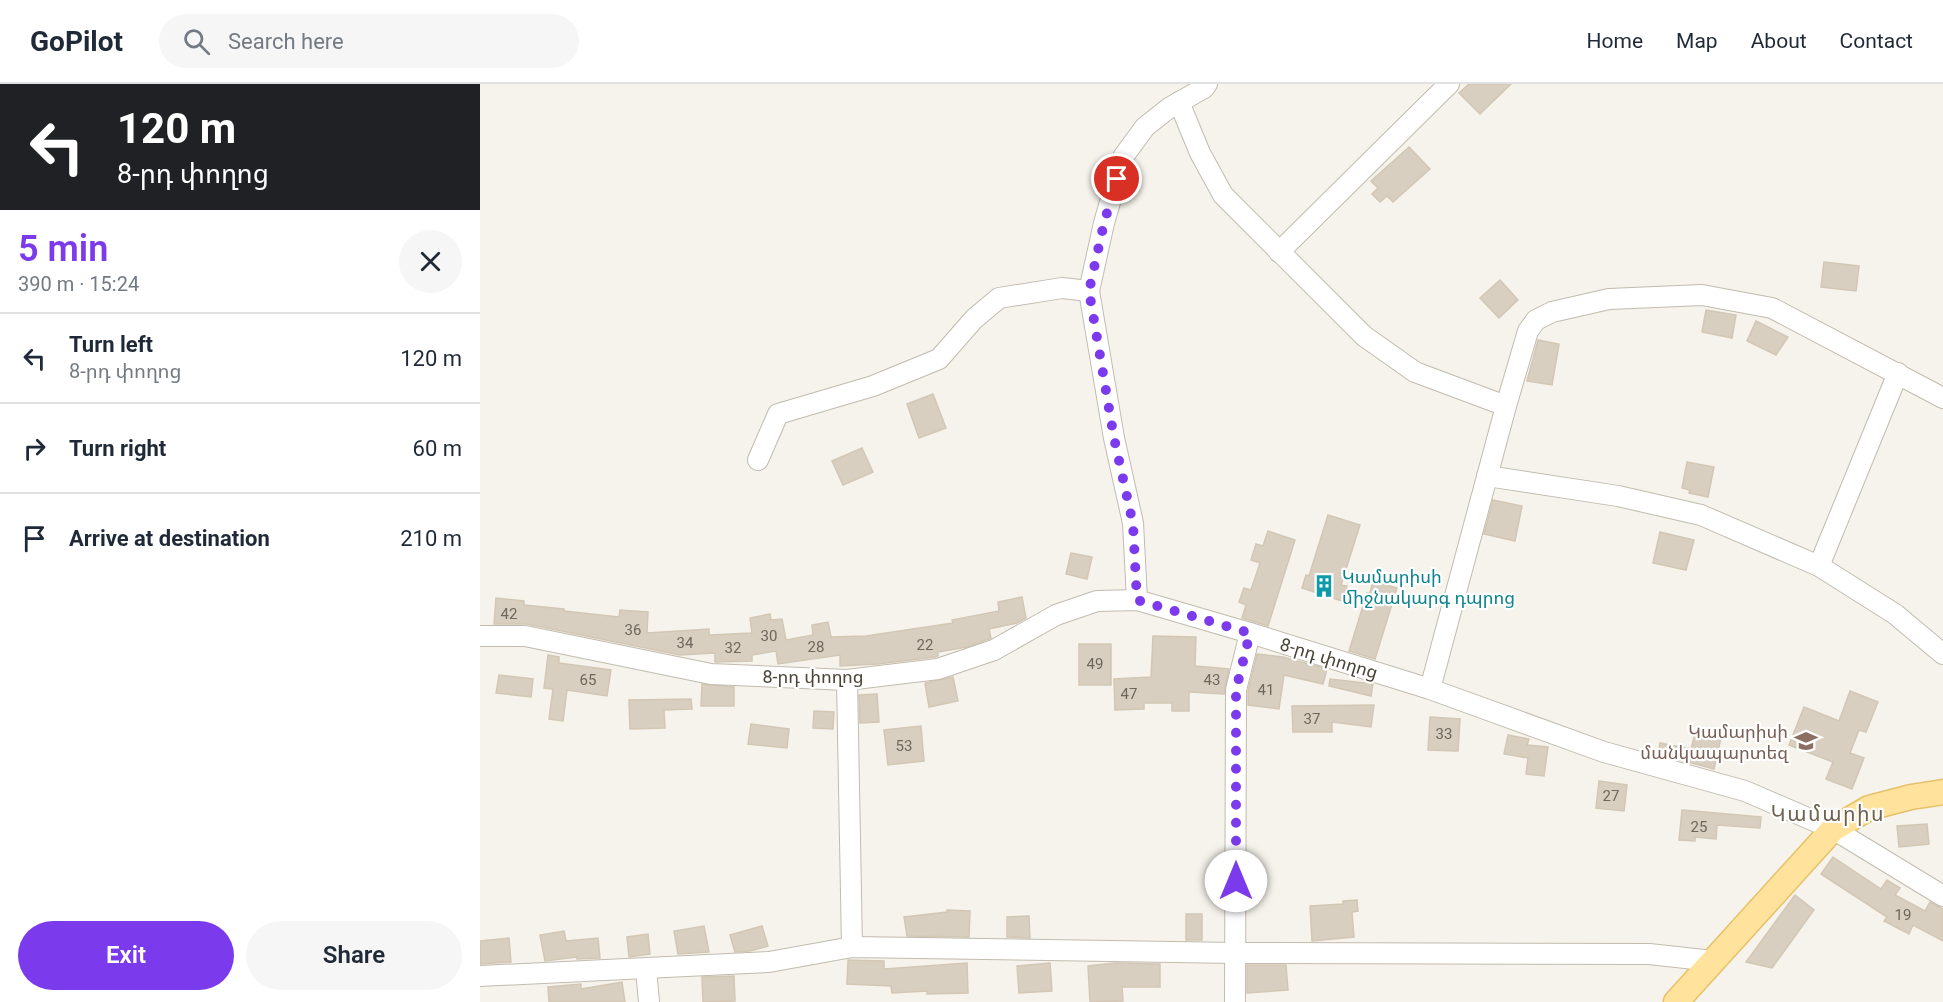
<!DOCTYPE html>
<html lang="en">
<head>
<meta charset="utf-8">
<style>
	:root { --surface:#fff; --page:#f6f6f7; --text:#1f2937; --muted:#747a83; --line:#e0e1e3; --accent:#7c3aed }
	body { margin:0; font-family:Roboto,"Noto Sans Armenian",sans-serif; background:var(--page); color:var(--text); height:100vh; display:flex; flex-direction:column; font-size:22px; white-space:nowrap }
	* { box-sizing:border-box; margin:0 }
	p { font-size:20px; color:var(--muted) }
	.icon { flex:none; width:33px; height:33px; fill:none; stroke:currentColor; stroke-width:2; stroke-linecap:round; stroke-linejoin:round }
	.map { position:relative; flex:1; overflow:hidden }
	.drawer { display:flex; flex-direction:column; background:var(--surface); width:480px }
	.drawer>* { flex:none }
	.hud { background:#202124; color:#fff; overflow:hidden }
	.pin { position:absolute; display:grid; place-items:center; width:51px; height:51px; color:#fff; margin:-26px; border:3px solid #fff; border-radius:50%; box-shadow:0 2px 6px #0007 }
	.me { position:absolute; width:66px; margin:-33px; rotate:0deg; stroke-linejoin:round; filter:drop-shadow(0 0 4px #0008) }
	.turn { display:flex; align-items:center; gap:21px; height:126px; padding:0 18px; font-size:27px }
	.turn .icon { width:78px; height:78px; stroke-width:2.5 }
	.turn b { display:block; font-size:42px; line-height:51px }
	.round { display:grid; place-items:center; flex:none; width:63px; height:63px; border-radius:32px; background:var(--page) }
	.overview { display:flex; align-items:center; justify-content:space-between; height:102px; padding:0 18px }
	h1 { font-size:36px; font-weight:600; line-height:45px; color:var(--accent) }
	.action { display:flex; gap:12px; margin-top:auto; padding:12px 18px }
	.action a { flex:1; height:69px; border-radius:36px; background:var(--accent); color:#fff; font-size:24px; font-weight:600; line-height:69px; text-align:center }
	.action a+a { background:var(--page); color:var(--text) }
	ul { padding:0; list-style:none }
	li { display:flex; align-items:center; gap:18px; height:90px; padding:0 18px; border-top:2px solid var(--line) }
	li div { flex:1 }
	li b { display:block; font-size:22px }
	li em { font-style:normal }
	header { display:flex; align-items:center; gap:36px; box-sizing:border-box; height:84px; padding:0 30px; background:var(--surface); border-bottom:2px solid var(--line) }
	header strong { font-size:28px }
	nav { display:flex; gap:33px; margin-inline-start:auto; font-size:21px }
	.search { width:420px; height:54px; background:var(--page); display:flex; align-items:center; gap:15px; box-sizing:border-box; padding:0 21px; border-radius:33px; color:var(--muted); font-size:22px }
	main { display:flex; flex:1; min-height:0 }
	.map>svg:first-child { display:block }
	.building { fill:#d8cfc1; stroke:#d3c7b4; stroke-width:1.5 }
	.lines { fill:none; stroke-linecap:round; stroke-linejoin:round }
	.minor-casing { stroke:#c2bbae; stroke-width:22 }
	.major-casing { stroke:#e6c16a; stroke-width:27 }
	.minor { stroke:#fff; stroke-width:20 }
	.major { stroke:#ffe39c; stroke-width:24 }
	.route { stroke:#7c3aed; stroke-width:10; stroke-dasharray:0 18 }
	.labels { text-anchor:middle; dominant-baseline:central; stroke-width:4.5; stroke-linejoin:round; paint-order:stroke }
	.number-label { font-size:15px; fill:#6e675b }
	.culture-label { font-size:18px; fill:#0d838f; stroke:#fff; text-anchor:start }
	.street-label { font-size:18px; fill:#4b4439; stroke:#fff }
	.education-label { font-size:18px; fill:#785e54; stroke:#fff; text-anchor:end }
	.quarter-label { font-size:21px; letter-spacing:1.5px; fill:#6e6250; stroke:#fff }
</style>
</head>
<body>
<header>
<strong>GoPilot</strong>
<div class="search"><svg class="icon" aria-label="search" viewBox="0 0 24 24"><circle cx="10" cy="10" r="6"/><path d="M15 15l6 6"/></svg>Search here</div>
<nav><a>Home</a><a>Map</a><a>About</a><a>Contact</a></nav>
</header>
<main>
<section class="drawer">
<div class="hud">
<div class="turn"><svg class="icon" aria-label="left" viewBox="0 0 24 24"><path d="M17 20v-9H6M10 6l-5 5 5 5"/></svg><div><b>120 m</b>8-րդ փողոց</div></div>
</div>
<div class="overview"><div><h1>5 min</h1><p>390 m · 15:24</p></div><a class="round"><svg class="icon" aria-label="close" viewBox="0 0 24 24"><path d="M6 6l12 12M18 6L6 18"/></svg></a></div>
<ul>
<li><svg class="icon" aria-label="left" viewBox="0 0 24 24"><path d="M17 20v-9H6M10 6l-5 5 5 5"/></svg><div><b>Turn left</b><p>8-րդ փողոց</p></div><em>120 m</em></li>
<li><svg class="icon" aria-label="right" viewBox="0 0 24 24"><path d="M7 20v-9h11M14 6l5 5-5 5"/></svg><div><b>Turn right</b></div><em>60 m</em></li>
<li><svg class="icon" aria-label="arrive" viewBox="0 0 24 24"><path d="M6 21V4h12l-3 4 3 4H6"/></svg><div><b>Arrive at destination</b></div><em>210 m</em></li>
</ul>
<div class="action"><a>Exit</a><a>Share</a></div>
</section>
<div class="map">
<svg width="1463" height="918" viewBox="0 0 1463 918">
	<rect width="100%" height="100%" fill="#f6f3ec"/>
	<!-- building -->
	<g class="building">
		<path d="M989 0H1031L1000 30 979 9Z"/>
		<path d="M929 63 950 85 913 118 907 112 900 118 892 110 898 104 891 97Z"/>
		<path d="M1344 178 1379 182 1376 207 1341 203Z"/>
		<path d="M1020 196 1038 216 1019 234 1000 214Z"/>
		<path d="M1226 226 1256 231 1252 254 1222 248Z"/>
		<path d="M1276 237 1308 253 1296 271 1267 257Z"/>
		<path d="M1058 256 1079 260 1072 301 1047 297Z"/>
		<path d="M453 310 466 344 439 354 427 320Z"/>
		<path d="M382 364 393 388 363 401 352 377Z"/>
		<path d="M1207 378 1234 383 1228 413 1209 409 1210 406 1202 404Z"/>
		<path d="M1013 416 1042 422 1035 457 1004 450Z"/>
		<path d="M848 431 880 441 861 501 867 502 862 517 822 504 826 491 829 492Z"/>
		<path d="M788 447 815 456 788 542 762 534 766 521 759 518 764 504 771 506 780 479 771 476 776 460 783 462Z"/>
		<path d="M1180 448 1214 456 1206 486 1173 479Z"/>
		<path d="M591 469 612 473 607 495 586 490Z"/>
		<path d="M893 497 917 504 895 575 869 567 887 509H890Z"/>
		<path d="M542 513 546 534 537 539 509 545 511 554 509 555 487 563 458 568V572L455 573 398 580 360 582V571L298 580 296 567 272 571V577L235 578V569L200 571 47 540H14L16 514 44 517V521L84 525V527L139 533 140 526 168 528 167 549 229 545V551L272 549 270 534 290 530 291 536 302 535 306 556 333 551 332 541 348 538 351 553 386 552 473 539 472 536 519 527 518 518Z"/>
		<path d="M673 552 716 553 715 582 749 585 744 610 709 608V627H692V619H664V625L635 626 634 595 671 593Z"/>
		<rect x="599" y="560" width="32" height="41"/>
		<path d="M777 570 803 573 847 585 843 600 804 591 799 625 768 621V607Z"/>
		<path d="M68 571 79 573V579L131 586 127 612 87 606 83 637 69 635 73 605 64 604Z"/>
		<path d="M19 591 53 595 51 613 16 609Z"/>
		<path d="M473 593 478 617 449 623 445 599Z"/>
		<path d="M850 595 893 600 891 612 849 602Z"/>
		<path d="M222 600 254 603V622H221Z"/>
		<path d="M1370 607 1398 618 1386 648 1379 646 1370 669 1384 674 1372 705 1346 695 1353 678 1309 661 1324 623 1359 637Z"/>
		<path d="M397 610 399 638 380 639 379 611Z"/>
		<path d="M211 615 212 625 184 626 185 644 150 645 149 616Z"/>
		<path d="M894 621 891 643 852 638V648H813L812 622Z"/>
		<path d="M334 627 354 628 353 645 333 644Z"/>
		<path d="M950 633 980 635 978 667 948 666Z"/>
		<path d="M271 640 309 645 307 664 268 660Z"/>
		<path d="M441 642 444 677 408 681 404 646Z"/>
		<path d="M1215 649 1241 654 1234 685 1178 670 1180 659 1211 665Z"/>
		<path d="M1028 651 1049 655 1047 661 1068 663 1064 692 1046 690 1048 674 1024 670Z"/>
		<path d="M1119 697 1147 701 1144 727 1116 724Z"/>
		<path d="M1202 726 1281 733 1280 744 1237 741 1236 755 1215 753V757L1199 756Z"/>
		<path d="M1447 740 1449 760 1419 763 1417 742Z"/>
		<path d="M1353 773 1401 805 1407 796 1420 804 1415 811 1445 827 1450 818 1463 825V857L1433 841 1429 850 1404 837 1407 833 1341 790Z"/>
		<path d="M1315 811 1334 826 1292 884 1266 878Z"/>
		<path d="M877 816 878 827 872 828 874 853 832 857 830 822 863 820V817Z"/>
		<path d="M467 826 490 827 489 853 427 852 424 833 467 828Z"/>
		<rect x="706" y="830" width="16" height="26"/>
		<path d="M549 832 550 854 527 853V833Z"/>
		<path d="M224 842 229 868 198 870 194 847Z"/>
		<path d="M282 842 288 862 270 867 255 868 250 851Z"/>
		<path d="M84 847 86 857 118 854 120 874 97 875V873L65 877 60 851Z"/>
		<path d="M168 850 170 870 149 873 147 853Z"/>
		<path d="M29 854 31 878 0 880V857Z"/>
		<path d="M368 876 404 877V885L487 879 488 909 447 910V907L412 909 411 902 367 900Z"/>
		<path d="M570 879 572 907 539 909 537 882Z"/>
		<path d="M635 879 680 880V903H642L643 917 610 918 608 882Z"/>
		<path d="M767 881H806L808 906 767 909Z"/>
		<path d="M254 892 255 917 223 918 222 893Z"/>
		<path d="M142 898 145 918H69L68 903 101 900V905Z"/>
	</g>
	<g class="lines">
		<!-- minor casing -->
		<g class="minor-casing">
			<g id="minor">
				<path d="M699 18 720 69 743 111 884 252 935 288 1026 322 950 605"/>
				<path d="M799 168 969 0"/>
				<path d="M609 207 624 139 643 73 665 43 689 24 724 4 727 0"/>
				<path d="M1026 322 1048 247 1056 236 1072 228 1129 215 1222 211 1292 224 1463 314"/>
				<path d="M278 376 298 330 393 302 459 275 494 235 519 214 582 204 609 207 634 354 653 439 657 516"/>
				<path d="M1007 392 1138 412 1221 431 1339 482 1415 530 1463 570"/>
				<path d="M1339 482 1418 289"/>
				<path d="M0 552H45L231 590 367 596 458 585 514 566 576 531 617 517 657 516 770 549 950 605 1124 668 1265 707 1353 745 1463 812"/>
				<path d="M367 596 372 863"/>
				<path d="M166 885 169 918"/>
				<path d="M0 892 289 878 372 863 756 869 1169 870 1233 877"/>
				<path d="M755 918 756 606 770 549"/>
			</g>
		</g>
		<!-- major casing -->
		<g class="major-casing">
			<path id="major" d="M1196 918 1353 745 1389 724 1431 713 1463 708"/>
		</g>
		<!-- minor -->
		<use href="#minor" class="minor"/>
		<!-- major -->
		<use href="#major" class="major"/>
	</g>
	<g class="lines">
		<!-- route -->
		<path class="route" d="M637 95 624 139 609 207 634 354 653 440 657 516 770 549 756 606V797"/>
	</g>
	<!-- icons -->
	<defs>
		<g id="building-bare" transform="scale(1.8)"><path d="M-4-6H4V6H1V3H-1V6H-4ZM-2.5-4.3h1.7v1.8h-1.7ZM.8-4.3h1.7v1.8H.8ZM-2.5-1h1.7V.8h-1.7ZM.8-1h1.7V.8H.8Z" fill="#0f9aa8" stroke="#fff" stroke-width="2.5" paint-order="stroke"/></g>
		<g id="school-bare" transform="scale(1.8)"><path d="M0-5L7-2L0 1L-7-2ZM-4 1L0 2.5L4 1V4Q0 6-4 4Z" fill="#8d6e63" stroke="#fff" stroke-width="2.5" paint-order="stroke"/></g>
	</defs>
	<g fill-rule="evenodd">
		<use href="#building-bare" x="844" y="502"/>
		<use href="#school-bare" x="1326" y="657"/>
	</g>
	<g class="labels">
		<!-- number labels -->
		<g class="number-label">
			<text x="29" y="530">42</text>
			<text x="153" y="546">36</text>
			<text x="289" y="552">30</text>
			<text x="205" y="559">34</text>
			<text x="445" y="561">22</text>
			<text x="336" y="563">28</text>
			<text x="253" y="564">32</text>
			<text x="615" y="580">49</text>
			<text x="108" y="596">65</text>
			<text x="732" y="596">43</text>
			<text x="786" y="606">41</text>
			<text x="649" y="610">47</text>
			<text x="832" y="635">37</text>
			<text x="964" y="650">33</text>
			<text x="424" y="662">53</text>
			<text x="1131" y="712">27</text>
			<text x="1219" y="743">25</text>
			<text x="1423" y="831">19</text>
		</g>
		<!-- culture labels -->
		<g class="culture-label">
			<text x="862" y="492">Կամարիսի<tspan x="862" dy="21">միջնակարգ դպրոց</tspan></text>
		</g>
		<!-- street labels -->
		<g class="street-label">
			<text transform="translate(849 574) rotate(17)">8-րդ փողոց</text>
			<text x="333" y="592">8-րդ փողոց</text>
		</g>
		<!-- education labels -->
		<g class="education-label">
			<text x="1308" y="647">Կամարիսի<tspan x="1308" dy="21">մանկապարտեզ</tspan></text>
		</g>
		<!-- quarter labels -->
		<g class="quarter-label">
			<text x="1348" y="730">Կամարիս</text>
		</g>
	</g>
</svg>
<div class="pin" style="left:637px;top:95px;background:#d93025"><svg class="icon" aria-label="arrive" viewBox="0 0 24 24"><path d="M6 21V4h12l-3 4 3 4H6"/></svg></div>
<svg class="me" style="left:756px;top:797px" viewBox="-20 -20 40 40"><circle r="19" fill="#fff"/><path d="M0-13L10 11 0 6-10 11z" fill="#7c3aed"/></svg>
</div>
</main>
</body>
</html>
